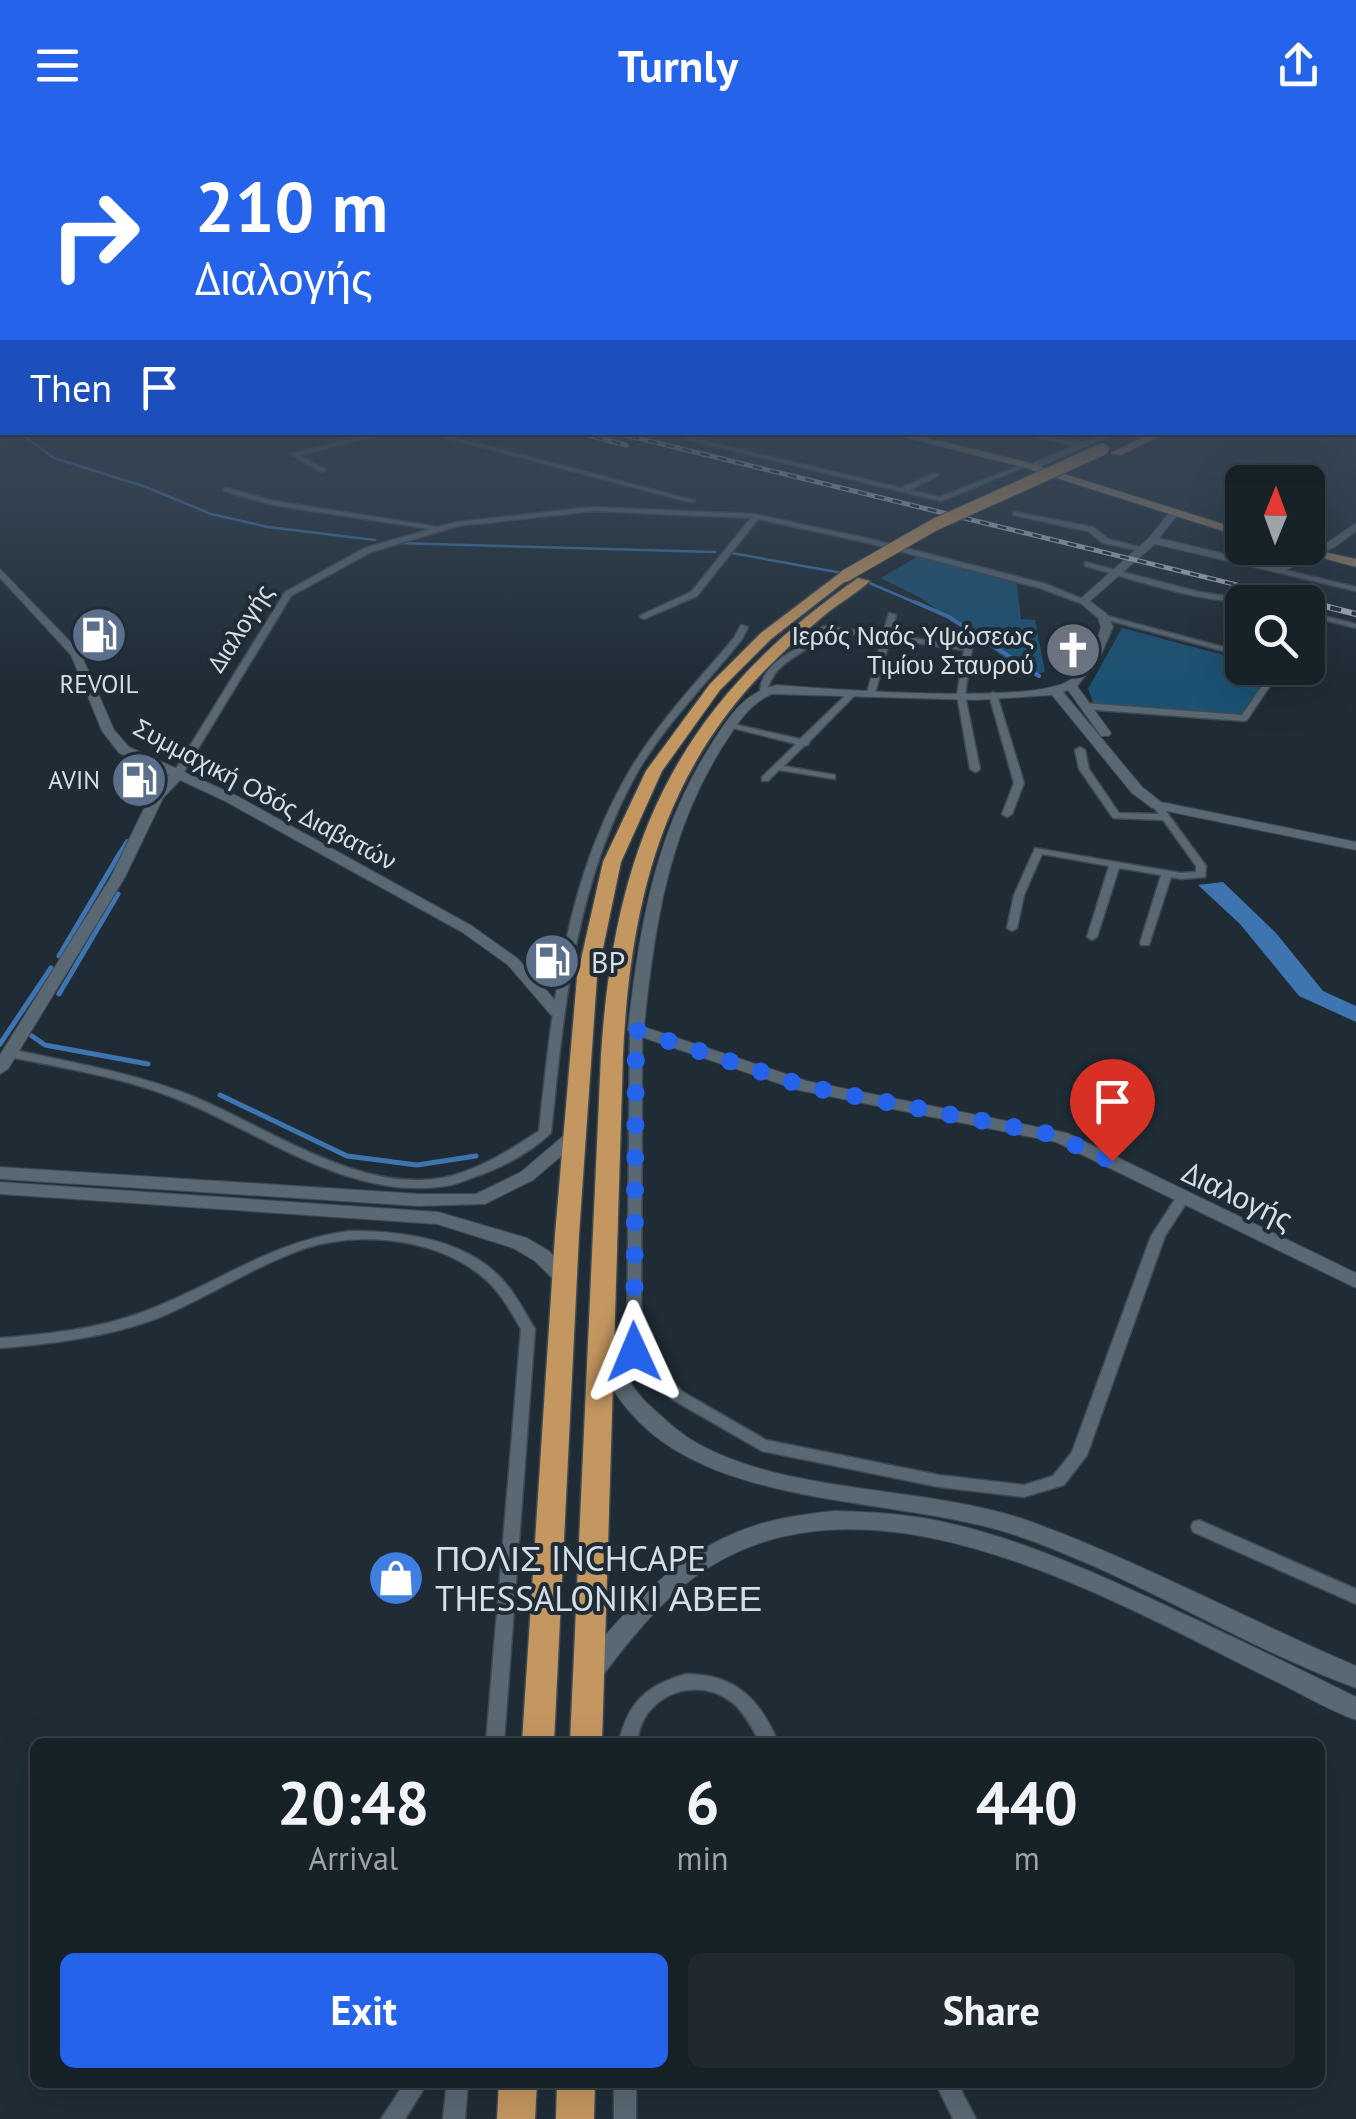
<!DOCTYPE html>
<html lang="en">
<head>
<meta charset="utf-8">
<style>
	:root { --surface:#172128; --page:#202930; --text:#f1f3f6; --muted:#9ea3a8; --line:#363e45; --accent:#2563eb }
	body { margin:0; font-family:"PT Sans",sans-serif; background:var(--page); color:var(--text); height:100vh; display:flex; flex-direction:column; font-size:38px; white-space:nowrap }
	* { box-sizing:border-box; margin:0 }
	p { font-size:32px; color:var(--muted) }
	.icon { flex:none; width:55px; height:55px; fill:none; stroke:currentColor; stroke-width:2; stroke-linecap:round; stroke-linejoin:round }
	.map { position:relative; flex:1; overflow:hidden }
	.details { position:absolute; left:30px; top:1608px; width:1295px; height:350px; display:flex; flex-direction:column; background:var(--surface); border-radius:15px; box-shadow:0 10px 40px #0002,0 0 0 2px var(--line) }
	.details>* { flex:none }
	.guide { position:absolute; left:0px; top:0px; width:1358px; height:305px; box-shadow:0 10px 40px #0002,0 0 0 2px var(--line); background:#2563eb; color:#fff; overflow:hidden }
	.needle { width:65px; rotate:1deg }
	.controls { position:absolute; left:1225px; top:335px; display:grid; gap:20px }
	.controls a { display:grid; place-items:center; width:100px; height:100px; border-radius:15px; background:var(--surface); box-shadow:0 10px 40px #0002,0 0 0 2px var(--line); font-size:50px }
	.pin { position:absolute; display:grid; place-items:center; width:85px; height:85px; color:#fff; margin:-102px -42px; border-radius:50% 50% 50% 0; rotate:-45deg; box-shadow:0 0 10px #0007 }
	.pin .icon { rotate:45deg }
	.me { position:absolute; width:110px; margin:-55px; rotate:359deg; stroke-linejoin:round; filter:drop-shadow(0 0 8px #0008) }
	.turn { display:flex; align-items:center; gap:35px; height:210px; padding:0 30px; font-size:45px }
	.turn .icon { width:130px; height:130px; stroke-width:2.5 }
	.turn b { display:block; font-size:70px; line-height:85px }
	.then { display:flex; align-items:center; height:95px; padding:0 30px; background:#0003; gap:20px; font-size:38px }
	.eta { display:flex; justify-content:space-evenly; align-items:center; height:170px; text-align:center }
	.eta b { font-size:60px; font-weight:700; line-height:70px }
	.button { display:flex; gap:20px; margin-top:auto; padding:20px 30px }
	.button a { flex:1; height:115px; border-radius:15px; background:var(--accent); color:#fff; font-size:40px; font-weight:700; line-height:115px; text-align:center }
	.button a+a { background:var(--page); color:var(--text) }
	header { display:flex; justify-content:space-between; align-items:center; height:130px; padding:0 30px; background:var(--accent); color:#fff; font-size:45px; font-weight:700 }
	.map>svg:first-child { display:block }
	.green { fill:#1b5274 }
	.water { fill:#3e74b0 }
	.lines { fill:none; stroke-linecap:round; stroke-linejoin:round }
	.stream-far2 { stroke:#3e74b0; stroke-width:2.5 }
	.stream-far1 { stroke:#3e74b0; stroke-width:4 }
	.stream { stroke:#3e74b0; stroke-width:5 }
	.street-casing { stroke:#3e4951; stroke-width:3 }
	.secondary-casing { stroke:#3e4951; stroke-width:2 }
	.primary-casing { stroke:#3e4951; stroke-width:2 }
	.highway-casing { stroke:#3e4951; stroke-width:3 }
	.street { fill:#596873; fill-rule:evenodd }
	.secondary { fill:#596873; fill-rule:evenodd }
	.primary { fill:#998468; fill-rule:evenodd }
	.highway { fill:#c49660; fill-rule:evenodd }
	.rail-far1-casing { stroke:#b4bdc5; stroke-width:5 }
	.rail-casing { stroke:#b4bdc5; stroke-width:6 }
	.rail-far1 { stroke:#1f2c36; stroke-width:2.5; stroke-dasharray:9; stroke-linecap:butt }
	.rail { stroke:#1f2c36; stroke-width:4; stroke-dasharray:11; stroke-linecap:butt }
	.highway-bridge-casing { stroke:#3e4951; stroke-width:14; stroke-linecap:butt }
	.highway-bridge { stroke:#c49660; stroke-width:12 }
	.route { stroke:#2563eb; stroke-width:18; stroke-dasharray:0 32.4 }
	.labels { text-anchor:middle; dominant-baseline:central; stroke-width:8; stroke-linejoin:round; paint-order:stroke }
	.far-street-label { font-size:25px; fill:#d7dfe6; stroke:#1f2c36 }
	.far-poi-label { font-size:25px; fill:#d7dfe6; stroke:#1f2c36; text-anchor:end }
	.poi-label { font-size:30px; fill:#d7dfe6; stroke:#1f2c36; text-anchor:start }
	.street-label { font-size:30px; fill:#d7dfe6; stroke:#1f2c36 }
	.near-poi-label { font-size:35px; fill:#d7dfe6; stroke:#1f2c36; text-anchor:start }
</style>
</head>
<body>
<header><svg class="icon" aria-label="menu" viewBox="0 0 24 24"><path d="M4 6h16M4 12h16M4 18h16"/></svg>Turnly<svg class="icon" aria-label="share" viewBox="0 0 24 24"><path d="M12 15V3M7 8l5-5 5 5M5 13v7h14v-7"/></svg></header>
<div class="map">
<svg width="1356" height="1989" viewBox="0 0 1356 1989">
	<rect width="100%" height="100%" fill="#1f2c36"/>
	<!-- green -->
	<g class="green">
		<path d="M922 424 1016 448 1021 489 1035 490 1045 542 1030 546 921 468 881 448Z"/>
		<path d="M1122 498 1242 530V538H1271L1241 587 1094 574 1088 559Z"/>
	</g>
	<!-- water -->
	<path class="water" d="M1223 752 1276 803 1323 861 1356 876V892L1299 866 1240 794 1198 755Z"/>
	<g class="lines">
		<!-- stream-far2 -->
		<g class="stream-far2">
			<path d="M18 302 54 328 146 357 211 384 268 397 375 410"/>
			<path d="M397 413 715 422"/>
			<path d="M732 423 842 443"/>
			<path d="M853 446 921 475"/>
		</g>
		<!-- stream-far1 -->
		<g class="stream-far1">
			<path d="M915 472 949 487 1039 546"/>
			<path d="M118 726 127 711"/>
		</g>
		<!-- stream -->
		<g class="stream">
			<path d="M59 826 120 723"/>
			<path d="M59 864 118 764"/>
			<path d="M32 906 45 915 148 934"/>
			<path d="M0 914 51 838"/>
			<path d="M220 965 347 1026 417 1035 476 1026"/>
		</g>
		<!-- street casing -->
		<g class="street-casing">
			<g id="street">
				<path d="M379 302H393L299 325 324 339 325 340 322 342 290 324Z"/>
				<path d="M423 302H435L695 371 690 372Z"/>
				<path d="M692 302H701L692 308 901 358 934 344H938V346L909 360 940 367 1024 334 1029 335 941 371 684 309V307Z"/>
				<path d="M226 358 274 371 438 397 457 392 593 377 754 384 870 409 1046 454 1087 471 1080 473 1040 458 869 413 758 389 697 466 644 489 640 487 641 485 691 462 751 388 593 381 458 396 371 422 291 466 182 645 177 648 172 645 285 462 365 418 431 399 273 375 224 361 223 360Z"/>
				<path d="M1015 382 1093 397 1108 409 1146 419 1142 421 1103 413 1088 401 1013 385V383Z"/>
				<path d="M1085 432 1199 462 1254 470 1258 472C1205 475 1137 450 1085 436Z"/>
				<path d="M1276 438 1356 457V461L1276 442Z"/>
				<path d="M1308 482 1356 494V498L1308 486Z"/>
				<path d="M889 483 896 485 891 505 968 516 972 518 965 565 980 639 978 641 975 642 970 639 957 565 964 520 890 509 875 563 871 566 867 563 882 508 825 500 821 498 825 496 883 504Z"/>
				<path d="M1100 484 1242 522V526L1100 488Z"/>
				<path d="M741 495 748 497 742 509C707 553 667 592 638 641 575 753 564 878 551 1003 532 1021 505 1036 480 1045 470 1048 460 1053 451 1055 351 1074 261 1001 172 967 120 947 64 938 10 927L4 923 10 919C69 932 130 942 187 964 266 995 363 1068 451 1046 484 1037 511 1019 539 1001 552 877 565 750 630 640 659 591 698 551 734 508Z"/>
				<path d="M798 518 805 520C785 533 774 538 766 563H760C760 541 779 528 798 518Z"/>
				<path d="M1274 538H1282L1247 590 1244 591 1084 579 1080 576 1084 573 1242 585Z"/>
				<path d="M850 561 857 563 809 612 808 615 804 616 784 636 835 645V649L779 640 768 651H762V647L796 614 725 596 729 593 800 609Z"/>
				<path d="M993 562 997 565 1024 653 1012 684 1007 687 1002 684 1014 653 989 565Z"/>
				<path d="M1080 617 1085 620 1089 639 1119 683 1159 684 1152 675 1154 673H1160L1206 736 1205 747 1181 749 1171 747 1149 815H1141L1140 813 1161 745 1119 738 1097 807 1092 810 1087 807 1109 736 1042 724 1024 765 1017 798 1012 801 1007 798 1014 765 1035 718 1181 743 1196 742V736L1163 690 1113 688 1079 639 1075 620Z"/>
				<path d="M636 897 642 900 641 1220 683 1262 766 1310 939 1345 1024 1355 1053 1346 1072 1322 1151 1106 1177 1066H1187L1189 1069 1165 1106 1087 1325 1064 1355 1024 1367 939 1357 762 1321 673 1270 629 1226 627 1222 630 900Z"/>
				<path d="M350 1101C400 1101 461 1108 499 1146 514 1161 524 1181 535 1199L504 1612H486L521 1199C511 1182 501 1163 485 1149 439 1108 360 1100 303 1119 252 1137 207 1168 158 1188 107 1207 53 1214 0 1218V1208C48 1204 98 1199 143 1182 216 1155 270 1111 350 1101Z"/>
				<path d="M1199 1390 1356 1459V1474L1193 1402 1191 1397 1193 1392Z"/>
				<path d="M686 1544C735 1544 760 1569 778 1612H760C752 1599 745 1583 733 1573 706 1552 669 1556 648 1583 641 1592 639 1602 637 1612H619C628 1572 647 1555 686 1544Z"/>
				<path d="M405 1952H428L405 1989H381Z"/>
				<path d="M447 1952H468L465 1989H443Z"/>
				<rect x="614" y="1952" width="22" height="37"/>
				<path d="M935 1952H957L976 1989H953Z"/>
			</g>
		</g>
		<!-- secondary casing -->
		<g class="secondary-casing">
			<g id="secondary">
				<path d="M1013 302C1036 302 1057 311 1079 312 1092 312 1105 302 1119 302L1038 337 1033 334 1035 332 1074 316Z"/>
				<path d="M1171 381 1179 383 1159 408 1278 437 1327 413 1356 393V401L1335 417 1279 443 1155 414 1090 471 1107 484 1113 497 1099 529 1077 556 1111 603 1109 606H1101L1068 560 1063 562 1142 657 1161 672 1356 712V720L1152 678 1132 663 1052 565 977 570 772 564C748 574 735 597 721 619 668 704 654 799 644 897L807 951 1067 1003 1356 1143V1158L1056 1012 798 960 630 903 628 900C639 799 655 702 711 615 728 588 744 562 777 555 828 559 1035 575 1070 550 1086 538 1096 515 1101 497L1098 488 1078 471 1149 408Z"/>
				<path d="M0 439 80 522 114 600 129 617 235 665 472 796 518 829 563 879 565 882 563 885H551L508 835 462 802 225 671 180 650 163 668 125 747 8 939 0 944V925L111 747 150 666 169 645 119 623 102 601 71 525 0 448Z"/>
				<path d="M574 1000 580 1002 583 1006 580 1010 533 1050 485 1074 419 1076 0 1049V1037L419 1064H476L521 1042 568 1002Z"/>
				<path d="M0 1052 438 1082 527 1108 549 1121 576 1150 573 1155H559L535 1131 513 1118 437 1094 0 1064Z"/>
				<path d="M602 1218 609 1220C622 1238 633 1261 649 1275 662 1287 676 1300 690 1309 783 1366 924 1354 1029 1391 1141 1432 1246 1489 1356 1536V1558C1239 1515 1133 1445 1015 1405 899 1366 713 1380 630 1282 615 1265 603 1244 592 1225L595 1220Z"/>
				<path d="M834 1381C873 1382 911 1384 948 1393 1020 1409 1089 1440 1156 1471 1223 1502 1290 1534 1356 1567V1590C1326 1579 1297 1561 1267 1547 1114 1471 878 1333 711 1436 665 1464 632 1507 600 1549L591 1552 582 1549 579 1541 582 1533C636 1467 693 1407 780 1389 798 1385 816 1383 834 1381Z"/>
			</g>
		</g>
		<!-- primary casing -->
		<g class="primary-casing">
			<g id="primary">
				<path d="M883 302H903L1026 332 1242 400V407L1019 336Z"/>
				<path d="M1286 418H1305L1356 429V437Z"/>
			</g>
		</g>
		<!-- highway casing -->
		<g class="highway-casing">
			<g id="highway">
				<path d="M1153 302H1168L1121 325 1111 323Z"/>
				<path d="M840 443 852 446 771 509 720 560 662 641 621 732 597 847 579 1105 554 1612H522L555 1105 577 847 603 732 646 641 710 554 761 503Z"/>
				<path d="M858 448 870 451C857 463 841 472 827 483 805 501 785 520 765 540 660 648 630 779 623 925L602 1612H570L601 925C615 710 678 573 858 448Z"/>
				<path d="M499 1952H537L535 1989H497Z"/>
				<path d="M557 1952H595L594 1989H556Z"/>
			</g>
		</g>
		<!-- street -->
		<use href="#street" class="street"/>
		<!-- secondary -->
		<use href="#secondary" class="secondary"/>
		<!-- primary -->
		<use href="#primary" class="primary"/>
		<!-- highway -->
		<use href="#highway" class="highway"/>
		<!-- rail-far1 casing -->
		<g class="rail-far1-casing">
			<g id="rail-far1">
				<path d="M577 302 626 315"/>
				<path d="M613 302 1319 475"/>
			</g>
		</g>
		<!-- rail casing -->
		<g class="rail-casing">
			<path id="rail" d="M1309 472 1356 484"/>
		</g>
		<!-- rail-far1 -->
		<use href="#rail-far1" class="rail-far1"/>
		<!-- rail -->
		<use href="#rail" class="rail"/>
		<!-- highway-bridge casing -->
		<g class="highway-bridge-casing">
			<path id="highway-bridge" d="M845 446 934 395 1103 319"/>
		</g>
		<!-- highway-bridge -->
		<use href="#highway-bridge" class="highway-bridge"/>
	</g>
	<!-- sky -->
	<linearGradient id="sky" x2="0" y2="1"><stop stop-color="#11181e"/><stop offset="0.5" stop-color="#3c4b5d"/><stop offset="1" stop-color="#3c4b5d" stop-opacity="0"/></linearGradient>
	<rect width="1356" height="557" fill="url(#sky)"/>
	<g class="lines">
		<!-- route -->
		<path class="route" d="M634 1222 636 900 804 956 1050 1004 1112 1031"/>
	</g>
	<!-- icons -->
	<defs>
		<g id="fuel-disc" transform="scale(2.875)"><circle r="9.5" fill="#5c6f8a" stroke="#1f2c36"/><path d="M-5.5-6h7V0h2V4h1.3V-2.5L3-4.5l.8-.8L6-3V5H2.5V1h-1V6h-7ZM-4.2-4.7v3.2H.2V-4.7Z" fill="#fff"/></g>
		<g id="church-disc" transform="scale(2.875)"><circle r="9.5" fill="#6b7280" stroke="#1f2c36"/><path d="M-1.2-6h2.4v3.5h3.3v2.4h-3.3V6h-2.4V-.1h-3.3v-2.4h3.3Z" fill="#fff"/></g>
		<g id="shop-disc" transform="scale(2.875)"><circle r="9.5" fill="#3f7fe0" stroke="#1f2c36"/><path d="M-5-2.5h2.3a2.7 3.5 0 0 1 5.4 0H5L5.5 6h-11ZM-1.5-2.5h3a1.5 2.3 0 0 0-3 0Z" fill="#fff"/></g>
	</defs>
	<g fill-rule="evenodd">
		<use href="#fuel-disc" x="99" y="505"/>
		<use href="#church-disc" x="1073" y="520"/>
		<use href="#fuel-disc" x="139" y="650"/>
		<use href="#fuel-disc" x="552" y="831"/>
		<use href="#shop-disc" x="396" y="1448"/>
	</g>
	<g class="labels">
		<!-- far-street labels -->
		<g class="far-street-label">
			<text transform="translate(240 498) rotate(-57)">Διαλογής</text>
			<text transform="translate(265 664) rotate(28)">Συμμαχική Οδός Διαβατών</text>
		</g>
		<!-- far-poi labels -->
		<g class="far-poi-label">
			<text x="1034" y="506">Ιερός Ναός Υψώσεως<tspan x="1034" dy="29">Τιμίου Σταυρού</tspan></text>
			<text x="99" y="554" text-anchor="middle">REVOIL</text>
			<text x="100" y="650">AVIN</text>
		</g>
		<!-- poi labels -->
		<g class="poi-label">
			<text x="591" y="831">BP</text>
		</g>
		<!-- street labels -->
		<g class="street-label">
			<text transform="translate(1238 1065) rotate(26)">Διαλογής</text>
		</g>
		<!-- near-poi labels -->
		<g class="near-poi-label">
			<text x="435" y="1428">ΠΟΛΙΣ INCHCAPE<tspan x="435" dy="40">THESSALONIKI ΑΒΕΕ</tspan></text>
		</g>
	</g>
</svg>
<div class="controls">
<a><svg class="needle" viewBox="-14 -14 28 28"><path d="M0-13l5 13h-10z" fill="#e53935"/><path d="M0 13l5-13h-10z" fill="#9ea3a8"/></svg></a>
<a><svg class="icon" aria-label="search" viewBox="0 0 24 24"><circle cx="10" cy="10" r="6"/><path d="M15 15l6 6"/></svg></a>
</div>
<div class="pin" style="left:1112px;top:1031px;background:#d93025"><svg class="icon" aria-label="arrive" viewBox="0 0 24 24"><path d="M6 21V4h12l-3 4 3 4H6"/></svg></div>
<svg class="me" style="left:634px;top:1222px" viewBox="-20 -20 40 40"><path d="M0-17L14 15 0 8-14 15z" fill="#2563eb" stroke="#fff" stroke-width="4"/></svg>
<div class="guide">
<div class="turn"><svg class="icon" aria-label="right" viewBox="0 0 24 24"><path d="M7 20v-9h11M14 6l5 5-5 5"/></svg><div><b>210 m</b>Διαλογής</div></div>
<div class="then">Then<svg class="icon" aria-label="arrive" viewBox="0 0 24 24"><path d="M6 21V4h12l-3 4 3 4H6"/></svg></div>
</div>
<section class="details">
<div class="eta">
<div><b>20:48</b><p>Arrival</p></div>
<div><b>6</b><p>min</p></div>
<div><b>440</b><p>m</p></div>
</div>
<div class="button"><a>Exit</a><a>Share</a></div>
</section>
</div>
</body>
</html>
